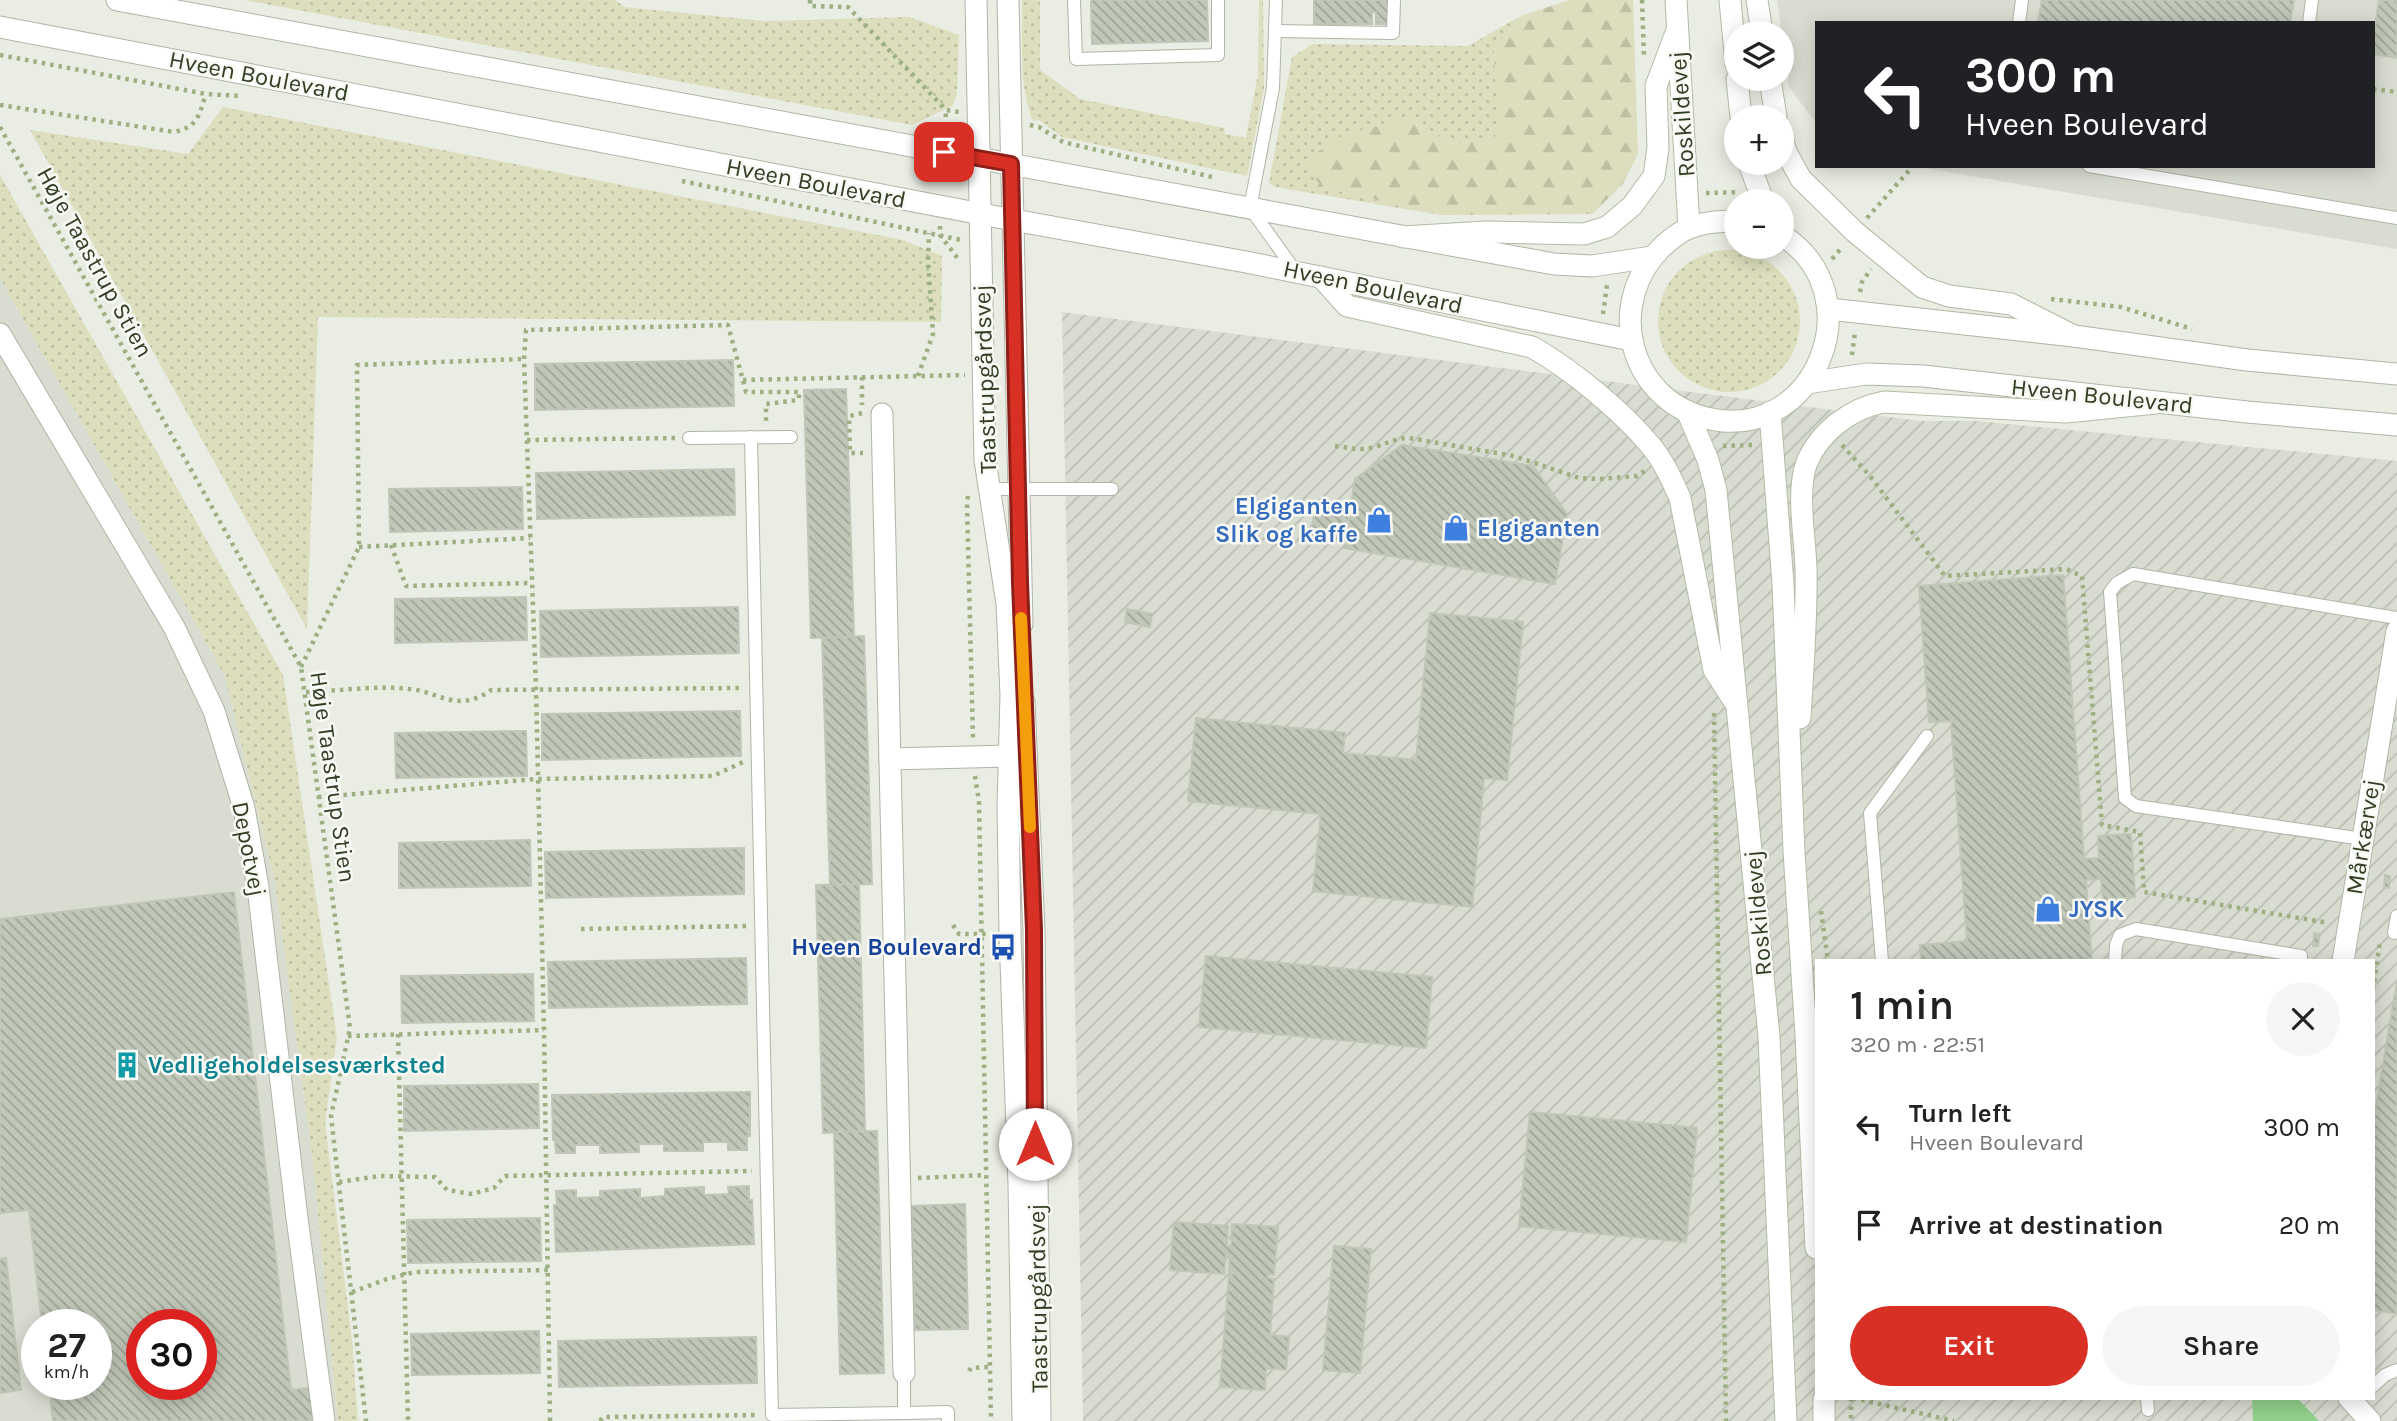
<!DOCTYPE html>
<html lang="en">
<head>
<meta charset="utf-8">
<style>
	:root { --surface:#fff; --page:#f6f6f6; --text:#222; --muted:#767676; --accent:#d93025 }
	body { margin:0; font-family:Karla,sans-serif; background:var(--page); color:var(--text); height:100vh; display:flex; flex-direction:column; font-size:26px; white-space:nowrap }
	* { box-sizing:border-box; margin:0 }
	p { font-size:23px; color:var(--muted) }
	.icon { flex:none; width:38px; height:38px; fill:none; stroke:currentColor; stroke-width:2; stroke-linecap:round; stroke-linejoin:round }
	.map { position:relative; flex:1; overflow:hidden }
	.sheet { position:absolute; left:1815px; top:959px; width:560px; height:441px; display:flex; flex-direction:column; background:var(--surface); border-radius:0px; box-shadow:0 4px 18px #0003 }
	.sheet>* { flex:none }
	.hud { position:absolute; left:1815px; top:21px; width:560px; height:147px; border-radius:0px; box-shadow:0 4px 18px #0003; background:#202124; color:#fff; overflow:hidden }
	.tools { position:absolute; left:1724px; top:21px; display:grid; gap:14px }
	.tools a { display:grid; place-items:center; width:70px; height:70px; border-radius:50%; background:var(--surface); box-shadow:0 4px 18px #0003; font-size:35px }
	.speed { position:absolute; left:21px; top:1309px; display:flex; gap:14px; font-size:35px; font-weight:700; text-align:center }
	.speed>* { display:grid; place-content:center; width:91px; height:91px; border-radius:50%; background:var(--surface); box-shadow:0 4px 18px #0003; line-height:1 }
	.speed small { font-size:18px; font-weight:400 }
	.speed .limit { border:10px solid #d22; background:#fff; color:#111 }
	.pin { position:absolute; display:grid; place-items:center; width:60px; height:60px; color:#fff; margin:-30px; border-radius:14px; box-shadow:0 4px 10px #0006 }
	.me { position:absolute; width:77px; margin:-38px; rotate:0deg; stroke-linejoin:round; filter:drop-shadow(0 0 5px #0008) }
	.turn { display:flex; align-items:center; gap:24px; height:147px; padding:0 35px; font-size:32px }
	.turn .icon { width:91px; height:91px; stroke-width:2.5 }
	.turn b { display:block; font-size:49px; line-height:60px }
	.round { display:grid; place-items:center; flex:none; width:74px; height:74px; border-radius:37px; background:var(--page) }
	.headline { display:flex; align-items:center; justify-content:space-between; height:119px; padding:0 35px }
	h1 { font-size:42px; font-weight:600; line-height:52px }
	.cta { display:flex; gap:14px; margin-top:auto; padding:14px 35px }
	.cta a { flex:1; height:80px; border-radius:42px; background:var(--accent); color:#fff; font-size:28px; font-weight:600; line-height:80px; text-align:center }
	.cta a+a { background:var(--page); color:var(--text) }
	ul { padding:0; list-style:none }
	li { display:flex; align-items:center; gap:21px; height:98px; padding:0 35px }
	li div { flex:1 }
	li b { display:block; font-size:26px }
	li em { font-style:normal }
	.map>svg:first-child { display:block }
	.built { fill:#d9ddd1; fill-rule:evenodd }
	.industrial { fill:url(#industrial-furrows); fill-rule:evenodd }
	.grass { fill:url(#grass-dots) }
	.forest { fill:url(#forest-firs) }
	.water { fill:#92d18c }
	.building { fill:url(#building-back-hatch); stroke:#c1c6b6; stroke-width:2; fill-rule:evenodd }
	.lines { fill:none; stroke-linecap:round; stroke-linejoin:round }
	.service-casing { stroke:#afb5a6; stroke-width:14 }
	.minor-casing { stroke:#afb5a6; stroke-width:23 }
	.tertiary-casing { stroke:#afb5a6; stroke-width:23 }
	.secondary-casing { stroke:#b2bba5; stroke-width:23 }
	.path { stroke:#9cb084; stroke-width:4.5; stroke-dasharray:3.5 5; stroke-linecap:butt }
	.service { stroke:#fff; stroke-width:12 }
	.minor { stroke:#fff; stroke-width:21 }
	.tertiary { stroke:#fff; stroke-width:21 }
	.secondary { stroke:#fff; stroke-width:21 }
	.route-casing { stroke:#8d1f18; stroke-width:18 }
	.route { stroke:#d93025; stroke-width:12 }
	.slow { stroke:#f59e0b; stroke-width:12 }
	.labels { text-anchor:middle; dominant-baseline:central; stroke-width:5; stroke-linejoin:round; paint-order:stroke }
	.street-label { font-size:24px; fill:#313e23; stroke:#f8f9f4 }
	.shop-label { font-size:24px; font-weight:bold; fill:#366cbe; stroke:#f8f9f4; text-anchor:start }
	.transit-label { font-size:24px; font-weight:bold; fill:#164399; stroke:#f8f9f4; text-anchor:end }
	.culture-label { font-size:24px; font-weight:bold; fill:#0d838f; stroke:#f8f9f4; text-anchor:start }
</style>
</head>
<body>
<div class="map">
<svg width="2397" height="1421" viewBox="0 0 2397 1421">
	<defs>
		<pattern id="industrial-furrows" width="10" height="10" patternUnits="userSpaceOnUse" patternTransform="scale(1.75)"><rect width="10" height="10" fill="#d9ddd1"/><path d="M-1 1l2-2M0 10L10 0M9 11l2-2" fill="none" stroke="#bbbfb3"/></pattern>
		<pattern id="grass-dots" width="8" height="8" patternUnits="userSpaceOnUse" patternTransform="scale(1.75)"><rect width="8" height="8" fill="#dcdebd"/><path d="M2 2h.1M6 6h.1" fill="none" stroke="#bdc0a2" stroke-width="1.8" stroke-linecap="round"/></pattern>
		<pattern id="forest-firs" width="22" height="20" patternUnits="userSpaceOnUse" patternTransform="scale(1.75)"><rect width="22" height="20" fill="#dcdebd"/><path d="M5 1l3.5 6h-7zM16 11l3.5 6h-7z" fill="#bdc0a2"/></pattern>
		<pattern id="building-back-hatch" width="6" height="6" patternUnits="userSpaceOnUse" patternTransform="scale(1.75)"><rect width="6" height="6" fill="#c2c8b9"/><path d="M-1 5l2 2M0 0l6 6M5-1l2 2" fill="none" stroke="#9ea496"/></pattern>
	</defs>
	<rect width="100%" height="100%" fill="#eaede3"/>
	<!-- built -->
	<g class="built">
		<path d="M1777 0H2397V249L1913 166H2373V23H1816V123L1789 87Z"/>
		<path d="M0 278 225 676 275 882 313 1162 338 1421H0ZM37 1325H96V1384H37ZM142 1325H201V1384H142Z"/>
	</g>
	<!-- industrial -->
	<path class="industrial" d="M1062 312 1920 421H1976L2397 461V1421H1083ZM1816 961H2373V1398H1816Z"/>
	<!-- grass -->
	<g class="grass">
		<path d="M244 0H615L625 7 765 21 909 17 959 35 957 95 952 106 912 125Z"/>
		<path d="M1022 0H1040V70L1080 99 1224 128 1225 134 1246 138 1258 74 1259 0H1263L1264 88 1247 176 1062 137 1039 120 1033 121C1018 85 1023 38 1022 0Z"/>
		<path d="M1521 16 1494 52 1499 136 1454 144 1404 118 1322 187 1441 215 1275 187 1269 183 1292 57 1313 44 1468 46Z"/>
		<path d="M223 107 903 240 942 256 941 322 318 317 307 629 30 130 188 154Z"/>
		<path d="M0 175 283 675 337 1038 325 1122 352 1340 358 1421H338L313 1162 275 882 225 676 0 278Z"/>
		<circle cx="1729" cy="321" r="71"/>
	</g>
	<!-- forest -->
	<path class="forest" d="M1569 0H1633L1638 154 1622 185 1592 214 1441 215 1322 187 1302 162 1342 136 1404 118 1454 144 1498 136 1494 52 1521 16Z"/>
	<!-- water -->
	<path class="water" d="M2252 1398H2297L2319 1421H2253Z"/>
	<!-- building -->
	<g class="building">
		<path d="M1091 0H1207L1208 41 1092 44Z"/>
		<path d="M1314 0H1390L1389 24H1376V12H1372V24H1314Z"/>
		<path d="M2042 0H2294L2290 23H2049L2038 21Z"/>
		<path d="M2379 0H2397V58L2373 54V38Z"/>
		<path d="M733 360 734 406 535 410V364Z"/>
		<path d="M846 389 854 637 811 638 804 390Z"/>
		<path d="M1402 445 1533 466 1567 514 1555 584 1344 548 1355 479Z"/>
		<path d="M734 469 735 515 537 519 536 473Z"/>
		<path d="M522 487 523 529 390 532 389 489Z"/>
		<path d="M1326 505 1350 510 1345 542 1310 536 1314 515Z"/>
		<path d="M2063 575 2084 859 2099 858 2098 836 2131 834 2135 897 2103 900 2101 879 2086 880 2092 961H1921L1920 945 1967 941 1951 721 1929 722 1919 586Z"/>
		<path d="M526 597 527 640 395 643V599Z"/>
		<path d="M738 607 739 653 541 657 540 611Z"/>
		<path d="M1127 609 1152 614 1150 627 1125 622Z"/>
		<path d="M1430 613 1523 622 1507 780 1484 778 1472 907 1313 891 1321 814 1188 801 1196 718 1345 733 1343 753 1416 760Z"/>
		<path d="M864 636 872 884 830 885 822 638Z"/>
		<path d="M740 711 741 756 542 760V714Z"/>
		<path d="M526 731 527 776 396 778 395 733Z"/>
		<path d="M530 840 531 886 399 888V843Z"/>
		<path d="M744 848V894L546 898 545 852Z"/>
		<path d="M2385 875 2390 876 2389 888 2384 887Z"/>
		<path d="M859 884 865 1131 823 1133 816 885Z"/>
		<path d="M234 892 291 1390 315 1387 319 1421H53L49 1384H96V1325H42L29 1210 0 1213V919ZM142 1325H201V1384H142Z"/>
		<path d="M2314 933 2320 934 2318 946H2313Z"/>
		<rect x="994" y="940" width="5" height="12"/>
		<path d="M1206 956 1432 977 1426 1048 1199 1027Z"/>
		<path d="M746 958 747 1004 549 1008 548 962Z"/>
		<path d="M533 974 534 1021 402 1023 401 976Z"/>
		<path d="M2397 982V1005L2393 1004Z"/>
		<path d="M2393 1004 2397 1005V1314L2373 1310V1124Z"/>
		<path d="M538 1084 539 1128 404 1131V1086Z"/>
		<path d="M750 1092V1136H747V1150H728V1142H703V1151H664V1144H639V1152L600 1153V1145H575V1153H556L555 1140H553L552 1095Z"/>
		<path d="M1530 1112 1697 1128 1686 1242 1519 1226Z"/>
		<path d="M877 1131 884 1373 840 1374 834 1132Z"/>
		<path d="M749 1186V1200H752L754 1244 556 1252 554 1205H557L556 1191 576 1190V1198L600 1197V1191L640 1189V1198L665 1196V1189L704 1187V1195L729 1194 728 1187Z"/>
		<path d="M965 1204 968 1329 915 1330 912 1206Z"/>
		<path d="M540 1218 541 1261 408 1263 407 1220Z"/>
		<path d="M1174 1222 1228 1226 1227 1246H1231L1232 1224 1278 1227 1274 1275 1268 1274V1278L1274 1279 1270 1335 1289 1337 1286 1370 1266 1368 1265 1390 1220 1387 1229 1275H1232V1271H1229L1230 1254H1226L1224 1274 1170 1270Z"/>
		<path d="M1334 1246 1371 1249 1360 1373 1323 1370Z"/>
		<path d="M6 1258 21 1390 0 1393V1259Z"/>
		<path d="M539 1331 540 1373 412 1375 411 1334Z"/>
		<path d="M756 1337 757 1383 559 1387 558 1341Z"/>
	</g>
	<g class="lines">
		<!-- service casing -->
		<g class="service-casing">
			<g id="service">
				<path d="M1074 0 1076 59 1218 55V0"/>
				<path d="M1276 0 1273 88 1250 208 1296 272"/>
				<path d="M2019 23 2022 0"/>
				<path d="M2309 23 2312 0"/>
				<path d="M1277 31 1393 33 1394 0"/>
				<path d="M2089 166 2397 218"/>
				<path d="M751 437C756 763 766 1089 772 1415L904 1413"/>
				<path d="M689 438 791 437"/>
				<path d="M989 489H1112"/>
				<path d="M2363 839 2136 806 2125 798 2110 592 2117 583 2133 574 2397 618"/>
				<path d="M2394 933 2397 916"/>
				<path d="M1882 961 1870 813 1927 736"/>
				<path d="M2115 961 2116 945 2120 935 2136 929 2301 956V961"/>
				<path d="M904 1373V1413L948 1412V1421"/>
				<path d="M2373 1386 2385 1375 2397 1370"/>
				<path d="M2147 1398 2148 1410"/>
			</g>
		</g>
		<!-- minor casing -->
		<g class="minor-casing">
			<g id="minor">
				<path d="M976 0 985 460 1007 604 1011 695 1008 806 1010 934 1019 1184 1023 1421"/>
				<path d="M1008 0 1022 624"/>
				<path d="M0 334 174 627 214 711 244 808 258 887 297 1218 324 1421"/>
				<path d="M882 414 904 1373"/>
				<path d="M1024 702 1034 931 1040 1421"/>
				<path d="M890 759 1009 756"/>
				<path d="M2343 961 2397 631"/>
				<path d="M2349 1398 2370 1421"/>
			</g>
		</g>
		<!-- tertiary casing -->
		<g class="tertiary-casing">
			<g id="tertiary">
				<path d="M117 0 1554 264 1592 266 1652 257"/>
				<path d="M0 27 1013 220 1246 262 1631 340"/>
				<path d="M1829 309 2074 336 2247 360 2397 374"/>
				<path d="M1807 383 1866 374 1923 376 2247 412 2397 425"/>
			</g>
		</g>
		<!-- secondary casing -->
		<g class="secondary-casing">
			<g id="secondary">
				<path d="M1676 0 1689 228"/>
				<path d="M1730 0 1736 64"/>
				<path d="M1757 0 1762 33"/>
				<path d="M1737 79 1741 117"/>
				<path d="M1770 79 1776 117"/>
				<path d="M1782 137 1786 152 1801 179 1855 232 1922 287 1949 296 2011 304 2074 336"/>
				<path d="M1749 163 1763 201"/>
				<path d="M1736 221C1720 221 1704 222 1689 228 1679 232 1671 239 1663 246 1605 301 1627 398 1706 418 1814 445 1876 296 1782 235"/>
				<path d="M1403 237 1486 232 1584 234 1607 227 1632 206 1654 176 1658 148 1656 86 1677 30"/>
				<path d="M1321 277 1347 306 1532 347C1571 369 1622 411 1651 446 1664 462 1672 480 1680 498L1714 670 1734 701"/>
				<path d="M1687 411 1708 460 1716 490 1769 1037 1786 1421"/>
				<path d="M1770 412 1783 584 1794 851 1806 1035 1816 1248"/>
				<path d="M1800 718C1803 668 1807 618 1806 568 1805 537 1796 490 1807 462 1821 430 1852 408 1884 402L2066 412 2156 403"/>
				<path d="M1824 1398V1421"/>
			</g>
		</g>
		<!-- path -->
		<g class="path">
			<path d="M810 0V6L848 7 946 110 959 112"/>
			<path d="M1642 0 1644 56"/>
			<path d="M0 55 206 94 240 96"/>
			<path d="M2373 89 2397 92"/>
			<path d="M0 105 174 132C198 127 199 115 206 94"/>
			<path d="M1030 125 1039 127 1063 142 1212 177"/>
			<path d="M0 127 301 667 350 1028 331 1116 366 1421"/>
			<path d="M945 134 946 110"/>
			<path d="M682 181 961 240"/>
			<path d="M1706 193 1740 192"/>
			<path d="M1867 218 1913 166"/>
			<path d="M940 226V235L959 260"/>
			<path d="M1832 259 1843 246"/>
			<path d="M1860 292 1862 282 1871 269"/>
			<path d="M2051 299 2121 307 2192 329"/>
			<path d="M1603 314 1607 285"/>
			<path d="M1852 355 1855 332"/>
			<path d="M918 376 933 334 928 261 929 233"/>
			<path d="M862 377V405"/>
			<path d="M743 380 965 375"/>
			<path d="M862 413 850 416 849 419 850 453H863"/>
			<path d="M527 440 676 438"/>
			<path d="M1842 445 1870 476 1945 576 2066 569 2082 576 2102 825 2140 832 2144 892 2329 923"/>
			<path d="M1335 446C1349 448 1361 451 1375 447 1388 443 1396 438 1409 438L1514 456 1579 478 1599 479 1637 476 1646 470"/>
			<path d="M1723 446 1752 445"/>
			<path d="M968 496 967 504 973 739"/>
			<path d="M391 545 406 586 532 583"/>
			<path d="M359 547 530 538"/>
			<path d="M301 667 359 547 357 365 524 359"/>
			<path d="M306 692C339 691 376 685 409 689 427 690 443 701 461 701 472 701 483 696 491 690L741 688"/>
			<path d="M1714 713 1726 1421"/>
			<path d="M975 776 979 802 991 1421"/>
			<path d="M318 797 537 779 713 776 743 762"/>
			<path d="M1821 911 1828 961"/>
			<path d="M953 925 959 934H990"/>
			<path d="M581 929 748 926"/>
			<path d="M2373 990 2380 942"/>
			<path d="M398 1034 408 1421"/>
			<path d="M348 1036 544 1030"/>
			<path d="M918 1178 986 1175"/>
			<path d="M339 1182 380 1176 435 1177 447 1190 472 1194 494 1188 505 1176 752 1171"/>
			<path d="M352 1292 387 1279 415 1272 548 1270"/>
			<path d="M969 1371 971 1368 990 1367"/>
			<path d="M1851 1398V1421"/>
			<path d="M1853 1398 1954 1421"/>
			<path d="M550 1421 544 1030 536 689 524 359 526 330 728 325 746 392H800L798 400 766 404V423"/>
			<path d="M600 1421 603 1417 758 1415"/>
		</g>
		<!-- service -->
		<use href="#service" class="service"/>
		<!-- minor -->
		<use href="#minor" class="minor"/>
		<!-- tertiary -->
		<use href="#tertiary" class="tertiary"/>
		<!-- secondary -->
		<use href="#secondary" class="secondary"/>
	</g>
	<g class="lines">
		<!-- route casing -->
		<g class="route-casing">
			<path id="route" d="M944 152 1011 164 1020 583 1034 930 1035 1144"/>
		</g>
		<!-- route -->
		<use href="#route" class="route"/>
		<!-- slow -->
		<path class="slow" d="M1021 618 1030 827"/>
	</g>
	<!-- icons -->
	<defs>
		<g id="shop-bare" transform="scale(2.1)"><path d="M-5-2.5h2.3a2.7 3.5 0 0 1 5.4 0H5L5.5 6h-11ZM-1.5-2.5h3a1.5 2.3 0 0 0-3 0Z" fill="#3f7fe0" stroke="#f8f9f4" stroke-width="2.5" paint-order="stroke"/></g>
		<g id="bus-bare" transform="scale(2.1)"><path d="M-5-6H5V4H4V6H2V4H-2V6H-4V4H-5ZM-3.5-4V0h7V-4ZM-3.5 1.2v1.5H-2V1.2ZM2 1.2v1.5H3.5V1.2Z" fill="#1a4fb4" stroke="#f8f9f4" stroke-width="2.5" paint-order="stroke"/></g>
		<g id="building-bare" transform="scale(2.1)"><path d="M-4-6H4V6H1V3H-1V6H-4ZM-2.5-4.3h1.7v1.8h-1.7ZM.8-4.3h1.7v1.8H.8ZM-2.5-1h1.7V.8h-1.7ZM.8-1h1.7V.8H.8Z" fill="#0f9aa8" stroke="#f8f9f4" stroke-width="2.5" paint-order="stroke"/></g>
	</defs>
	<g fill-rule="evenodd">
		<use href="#shop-bare" x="1379" y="520"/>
		<use href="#shop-bare" x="1456" y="528"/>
		<use href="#shop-bare" x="2048" y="909"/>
		<use href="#bus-bare" x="1003" y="947"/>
		<use href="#building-bare" x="127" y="1065"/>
	</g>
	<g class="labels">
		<!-- street labels -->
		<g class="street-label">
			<text transform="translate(259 76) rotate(11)">Hveen Boulevard</text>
			<text transform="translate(1682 114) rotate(-94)">Roskildevej</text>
			<text transform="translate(816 183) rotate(11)">Hveen Boulevard</text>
			<text transform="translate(95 262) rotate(61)">Høje Taastrup Stien</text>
			<text transform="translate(1373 287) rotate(12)">Hveen Boulevard</text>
			<text transform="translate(985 379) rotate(-92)">Taastrupgårdsvej</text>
			<text transform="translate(2102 396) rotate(6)">Hveen Boulevard</text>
			<text transform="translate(333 777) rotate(82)">Høje Taastrup Stien</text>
			<text transform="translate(2363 837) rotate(-81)">Mårkærvej</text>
			<text transform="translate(249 849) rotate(79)">Depotvej</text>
			<text transform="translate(1758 913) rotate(-95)">Roskildevej</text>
			<text transform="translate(1038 1298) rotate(-91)">Taastrupgårdsvej</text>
		</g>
		<!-- shop labels -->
		<g class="shop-label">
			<text x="1358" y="506" text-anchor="end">Elgiganten<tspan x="1358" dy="28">Slik og kaffe</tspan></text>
			<text x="1477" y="528">Elgiganten</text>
			<text x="2069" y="909">JYSK</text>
		</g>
		<!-- transit labels -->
		<g class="transit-label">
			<text x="982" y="947">Hveen Boulevard</text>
		</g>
		<!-- culture labels -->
		<g class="culture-label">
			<text x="148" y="1065">Vedligeholdelsesværksted</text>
		</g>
	</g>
</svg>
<div class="tools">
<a><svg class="icon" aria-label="layers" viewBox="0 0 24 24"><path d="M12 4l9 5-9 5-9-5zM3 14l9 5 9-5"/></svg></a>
<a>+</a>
<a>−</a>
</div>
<div class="speed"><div>27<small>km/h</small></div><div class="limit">30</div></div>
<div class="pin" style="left:944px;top:152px;background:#d93025"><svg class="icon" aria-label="arrive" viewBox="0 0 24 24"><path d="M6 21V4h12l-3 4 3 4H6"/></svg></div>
<svg class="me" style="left:1035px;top:1144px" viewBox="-20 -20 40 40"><circle r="19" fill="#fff"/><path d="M0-13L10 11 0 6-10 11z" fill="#d93025"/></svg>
<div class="hud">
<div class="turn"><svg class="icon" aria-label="left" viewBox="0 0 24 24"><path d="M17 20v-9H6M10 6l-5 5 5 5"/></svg><div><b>300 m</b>Hveen Boulevard</div></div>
</div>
<section class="sheet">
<div class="headline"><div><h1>1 min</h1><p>320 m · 22:51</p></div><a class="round"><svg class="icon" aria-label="close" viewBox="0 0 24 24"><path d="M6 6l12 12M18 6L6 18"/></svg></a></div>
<ul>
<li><svg class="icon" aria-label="left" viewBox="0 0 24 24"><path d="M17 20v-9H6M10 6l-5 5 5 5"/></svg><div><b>Turn left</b><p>Hveen Boulevard</p></div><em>300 m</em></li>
<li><svg class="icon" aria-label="arrive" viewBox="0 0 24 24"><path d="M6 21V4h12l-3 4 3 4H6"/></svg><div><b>Arrive at destination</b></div><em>20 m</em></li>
</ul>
<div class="cta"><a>Exit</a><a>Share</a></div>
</section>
</div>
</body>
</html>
